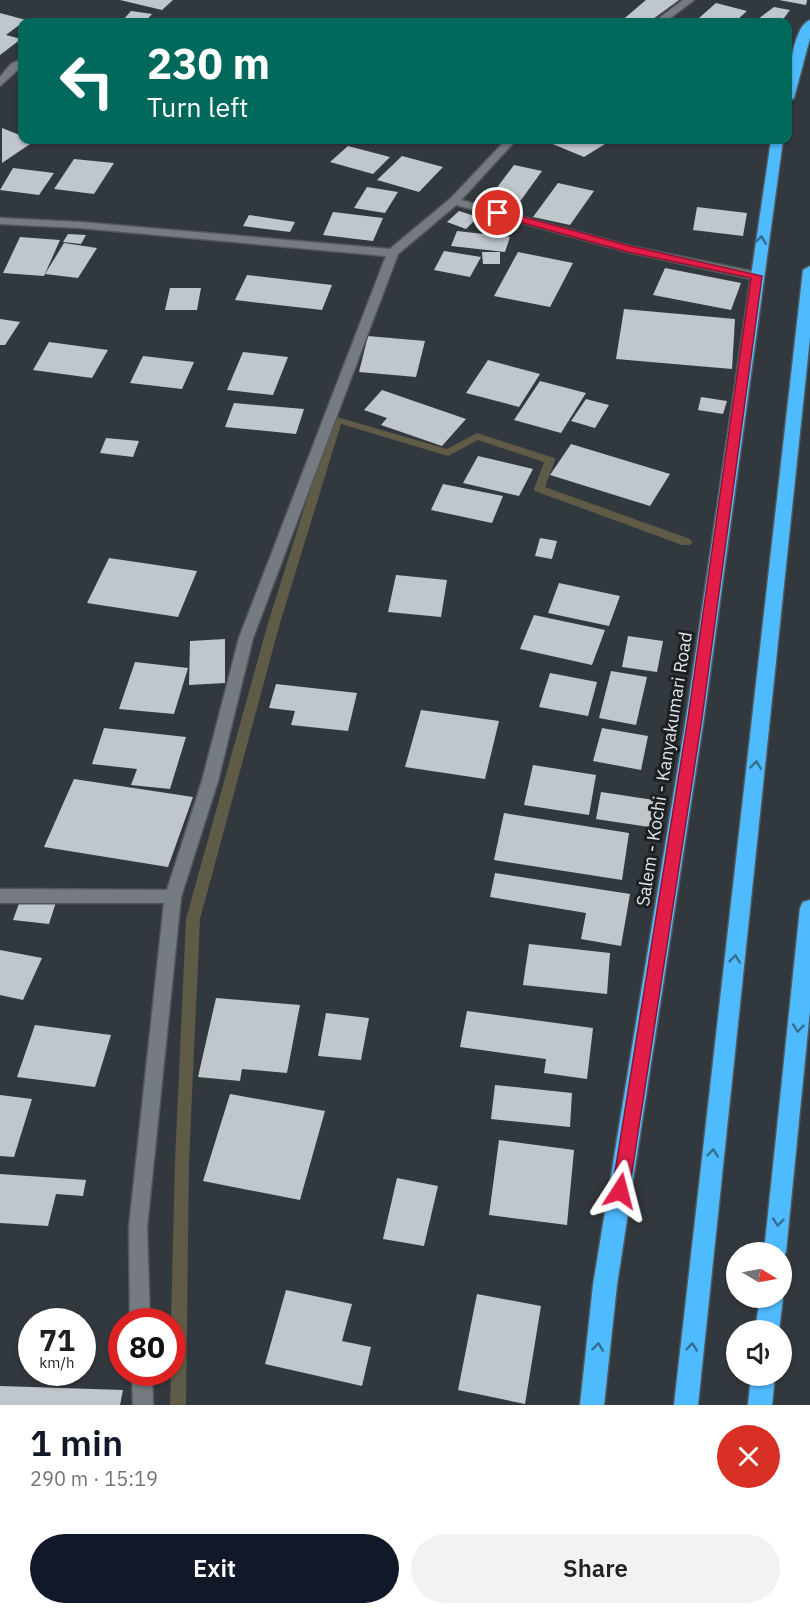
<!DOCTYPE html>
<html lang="en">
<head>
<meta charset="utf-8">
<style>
	:root { --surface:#fff; --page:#f2f2f2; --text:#202124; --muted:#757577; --accent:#111827 }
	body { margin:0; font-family:"IBM Plex Sans",sans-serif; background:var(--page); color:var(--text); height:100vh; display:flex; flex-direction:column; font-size:22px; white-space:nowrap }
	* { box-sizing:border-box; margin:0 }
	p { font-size:20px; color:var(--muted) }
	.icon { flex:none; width:33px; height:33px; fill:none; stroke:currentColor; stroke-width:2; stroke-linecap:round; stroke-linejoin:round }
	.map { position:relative; height:1405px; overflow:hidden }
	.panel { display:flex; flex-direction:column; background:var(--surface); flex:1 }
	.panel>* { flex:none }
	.hud { position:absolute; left:18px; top:18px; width:774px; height:126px; border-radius:12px; box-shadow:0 2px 4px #0004; background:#00695c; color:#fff; overflow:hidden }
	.needle { width:39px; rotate:100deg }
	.tools { position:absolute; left:726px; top:1242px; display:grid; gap:12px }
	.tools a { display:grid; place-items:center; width:66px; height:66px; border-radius:50%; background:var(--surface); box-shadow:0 2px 4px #0004; font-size:30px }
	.speed { position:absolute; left:18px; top:1308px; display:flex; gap:12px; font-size:30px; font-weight:700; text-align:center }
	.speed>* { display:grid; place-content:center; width:78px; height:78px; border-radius:50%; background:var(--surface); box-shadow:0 2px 4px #0004; line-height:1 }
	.speed small { font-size:15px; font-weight:400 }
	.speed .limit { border:9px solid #d22; background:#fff; color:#111 }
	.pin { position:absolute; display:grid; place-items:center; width:51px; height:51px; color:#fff; margin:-26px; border:3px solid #fff; border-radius:50%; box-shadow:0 2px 6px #0007 }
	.me { position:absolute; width:66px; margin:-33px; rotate:9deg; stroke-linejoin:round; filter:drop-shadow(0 0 4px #0008) }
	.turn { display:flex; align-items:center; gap:21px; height:126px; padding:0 30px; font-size:27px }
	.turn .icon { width:78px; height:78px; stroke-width:2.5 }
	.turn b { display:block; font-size:42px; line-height:51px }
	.round { display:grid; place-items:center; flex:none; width:63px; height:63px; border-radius:32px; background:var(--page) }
	.headline { display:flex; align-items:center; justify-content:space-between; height:102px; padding:0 30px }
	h1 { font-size:36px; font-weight:600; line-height:45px; color:var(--accent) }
	.button { display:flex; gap:12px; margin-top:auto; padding:12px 30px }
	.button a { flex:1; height:69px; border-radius:36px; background:var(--accent); color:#fff; font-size:24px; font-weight:600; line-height:69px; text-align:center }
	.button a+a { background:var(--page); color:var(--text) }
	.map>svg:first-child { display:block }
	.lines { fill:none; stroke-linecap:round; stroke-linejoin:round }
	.stream { fill:#5f5b46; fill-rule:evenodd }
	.building { fill:#bfc7cd }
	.minor-casing { stroke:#51575c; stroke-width:3 }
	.highway-casing { stroke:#51575c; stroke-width:3 }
	.minor { fill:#747c81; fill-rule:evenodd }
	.highway { fill:#4fbbff; fill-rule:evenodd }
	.oneway { stroke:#366e90 }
	.route { fill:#e11d48; stroke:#92132f; stroke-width:1.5 }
	.labels { text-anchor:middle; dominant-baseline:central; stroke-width:6; stroke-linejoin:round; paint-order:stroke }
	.street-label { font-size:18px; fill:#e0e5e8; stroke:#1d2022 }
</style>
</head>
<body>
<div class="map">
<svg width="810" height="1405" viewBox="0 0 810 1405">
	<rect width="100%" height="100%" fill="#32393e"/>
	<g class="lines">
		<!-- stream -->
		<path class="stream" d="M337 417 447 449 477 433 554 458 555 460 545 487 690 539 692 542 690 545H682L535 491 534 489 544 462 478 440 448 456 341 424 280 623 200 919 189 1161 186 1405H170L171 1372H172L171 1322 175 1161 186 919 268 623 332 420Z"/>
	</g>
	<!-- building -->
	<g class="building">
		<path d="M120 0H173L162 10Z"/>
		<path d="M646 0H679L649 22H620Z"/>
		<path d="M779 0H807L806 5Z"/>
		<path d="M716 3 747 11 735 22H714L699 18Z"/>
		<path d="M774 7 790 10 781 22H754Z"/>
		<path d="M131 11 152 14 145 22 124 19Z"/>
		<path d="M0 13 26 20 6 35 21 39 0 55Z"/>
		<path d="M2 128 22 136V140H36L2 163Z"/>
		<path d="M543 140H595L605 144 584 157Z"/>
		<path d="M348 146 390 157 373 174 330 162Z"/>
		<path d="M402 156 443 167 419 192 377 180Z"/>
		<path d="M74 159 114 163 94 194 54 189Z"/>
		<path d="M514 165 542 171 516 207 487 201Z"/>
		<path d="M13 168 54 173 39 195 0 190Z"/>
		<path d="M558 183 594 191 570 225 533 217Z"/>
		<path d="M367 187 398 192 385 213 354 208Z"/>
		<path d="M697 207 747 213 743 236 693 230Z"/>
		<path d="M459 211 478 217 466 229 447 222Z"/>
		<path d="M333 212 383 218 373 241 323 235Z"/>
		<path d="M249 215 295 222 290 232 243 226Z"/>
		<path d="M457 231 510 237 505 252 451 246Z"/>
		<path d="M68 234 86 235 81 244 63 242Z"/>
		<path d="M20 237 60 240 44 276 3 273Z"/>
		<path d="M64 243 97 248 78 278 45 274Z"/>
		<path d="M444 251 481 257 470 277 434 270Z"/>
		<path d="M482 252H500V264H483Z"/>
		<path d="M518 252 573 263 550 307 494 296Z"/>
		<path d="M665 268 741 283 731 310 653 295Z"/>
		<path d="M247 275 332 285 322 310 235 300Z"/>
		<path d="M170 288H201L197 310H165Z"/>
		<path d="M624 309 735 319 732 369 616 359Z"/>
		<path d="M0 319 20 322 5 345H0Z"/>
		<path d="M368 336 425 341 416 377 359 372Z"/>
		<path d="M49 342 108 350 92 378 33 370Z"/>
		<path d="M243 352 288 357 273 395 227 390Z"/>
		<path d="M143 356 194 362 182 389 130 383Z"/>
		<path d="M488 360 540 374 519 407 466 393Z"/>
		<path d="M540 381 586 393 561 433 514 420Z"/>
		<path d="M382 390 466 419 442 446 381 425 387 418 364 410Z"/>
		<path d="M701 397 727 401 723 414 698 410Z"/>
		<path d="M586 399 609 405 595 428 571 421Z"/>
		<path d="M234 403 304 409 296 434 225 427Z"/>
		<path d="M106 438 139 441 133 457 100 453Z"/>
		<path d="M571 444 670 474 650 506 550 475Z"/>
		<path d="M478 456 533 469 519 496 463 483Z"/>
		<path d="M443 484 503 496 492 523 431 510Z"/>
		<path d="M540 538 557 541 552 559 535 556Z"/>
		<path d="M109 558 197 571 178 617 87 603Z"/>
		<path d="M396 575 447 580 441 617 388 612Z"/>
		<path d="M559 583 620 596 609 626 548 613Z"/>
		<path d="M534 615 605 630 592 665 520 649Z"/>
		<path d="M628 636 663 641 657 672 622 667Z"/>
		<path d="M225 639V683L189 685 190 641Z"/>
		<path d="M135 662 188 668 174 714 119 709Z"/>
		<path d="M611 671 647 677 636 725 599 718Z"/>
		<path d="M550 673 597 682 588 716 539 707Z"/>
		<path d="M276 684 357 693 348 731 291 725 295 711 269 708Z"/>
		<path d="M421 710 499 721 485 779 405 767Z"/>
		<path d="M104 728 186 737 170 789 131 785 137 769 92 764Z"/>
		<path d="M602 728 648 736 641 770 593 761Z"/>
		<path d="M533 765 596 775 589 815 524 805Z"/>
		<path d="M74 779 193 797 168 867 44 847Z"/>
		<path d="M601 792 667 802 662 829 596 819Z"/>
		<path d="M504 813 629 833 622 880 494 860Z"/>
		<path d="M495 873 630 894 621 946 581 939 586 913 490 897Z"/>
		<path d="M21 898 56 902 49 924 13 920Z"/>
		<path d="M529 944 610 953 607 994 523 985Z"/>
		<path d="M0 950 42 958 23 1000 0 995Z"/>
		<path d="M216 998 300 1005 287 1073 242 1069 240 1081 198 1077Z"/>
		<path d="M467 1011 593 1028 587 1079 544 1073 546 1059 460 1047Z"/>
		<path d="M326 1013 369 1018 361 1060 318 1056Z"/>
		<path d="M35 1025 111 1035 95 1087 17 1077Z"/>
		<path d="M495 1085 572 1093 570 1127 491 1119Z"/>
		<path d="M230 1094 325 1111 300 1200 203 1181Z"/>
		<path d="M0 1095 32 1099 14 1157 0 1156Z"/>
		<path d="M499 1140 574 1150 567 1225 489 1215Z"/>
		<path d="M0 1174 86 1180 83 1196 56 1194 48 1226 0 1223Z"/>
		<path d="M397 1178 438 1186 424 1246 383 1239Z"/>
		<path d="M286 1290 352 1304 342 1341 371 1347 362 1386 265 1364Z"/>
		<path d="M477 1294 541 1306 525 1404 458 1390Z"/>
		<path d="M0 1386 123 1390 120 1405H0Z"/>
	</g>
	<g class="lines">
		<!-- minor casing -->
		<g class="minor-casing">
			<g id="minor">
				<path d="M683 0H694L665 22H654Z"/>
				<path d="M22 59V66L0 86V77L11 64Z"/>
				<path d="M506 140H516L461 200 630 246 756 272 762 276 756 280 628 252 456 205 398 254 253 638 218 781 181 897 147 1227 150 1322H130L129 1227 164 903H0V889L167 890 202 781 239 638 386 256 80 228 0 224V218L80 222 390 249 450 199Z"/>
				<path d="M132 1372H152L153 1405H133Z"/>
			</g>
		</g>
		<!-- highway casing -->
		<g class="highway-casing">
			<g id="highway">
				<path d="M810 20V38L794 98 788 102C788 84 791 27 810 20Z"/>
				<path d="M771 140H783L704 718 617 1285 604 1405H580L593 1285 686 718Z"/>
				<path d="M810 266V337L698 1405H674L803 270Z"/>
				<path d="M810 900V1010L786 1252 782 1260V1252H764L800 908 803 902Z"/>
				<path d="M782 1295 783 1298 779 1330H755L760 1298H782Z"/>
				<path d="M751 1376H775L772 1405H748Z"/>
			</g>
		</g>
		<!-- minor -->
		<use href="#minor" class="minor"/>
		<!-- highway -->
		<use href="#highway" class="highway"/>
	</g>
	<!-- one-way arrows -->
	<defs><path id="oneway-chevron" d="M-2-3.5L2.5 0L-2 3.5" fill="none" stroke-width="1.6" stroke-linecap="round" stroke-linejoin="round" transform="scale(1.5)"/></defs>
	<g class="oneway">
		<use href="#oneway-chevron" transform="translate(761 240) rotate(-82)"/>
		<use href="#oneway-chevron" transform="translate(756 765) rotate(-84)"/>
		<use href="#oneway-chevron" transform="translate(735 959) rotate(-84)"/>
		<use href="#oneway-chevron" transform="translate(798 1028) rotate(96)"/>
		<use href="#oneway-chevron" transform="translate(713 1153) rotate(-84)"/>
		<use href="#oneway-chevron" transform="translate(778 1222) rotate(96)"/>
		<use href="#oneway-chevron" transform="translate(598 1347) rotate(-83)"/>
		<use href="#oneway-chevron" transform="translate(692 1347) rotate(-84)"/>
	</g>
	<!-- route -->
	<path class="route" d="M498 210 630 246 762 276 702 718 629 1191 626 1196 620 1198 614 1196 612 1191 688 718 751 278 628 252 494 215V211Z"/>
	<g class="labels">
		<!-- street labels -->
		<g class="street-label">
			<text transform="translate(664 769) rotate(-81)">Salem - Kochi - Kanyakumari Road</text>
		</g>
	</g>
</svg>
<div class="tools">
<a><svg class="needle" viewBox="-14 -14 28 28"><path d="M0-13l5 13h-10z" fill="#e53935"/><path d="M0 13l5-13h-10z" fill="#757577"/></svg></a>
<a><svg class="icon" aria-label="sound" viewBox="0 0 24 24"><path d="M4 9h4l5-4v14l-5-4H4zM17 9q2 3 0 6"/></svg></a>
</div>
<div class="speed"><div>71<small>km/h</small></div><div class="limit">80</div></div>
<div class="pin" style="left:498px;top:213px;background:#d93025"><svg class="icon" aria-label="arrive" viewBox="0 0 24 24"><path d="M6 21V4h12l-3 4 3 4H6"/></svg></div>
<svg class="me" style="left:620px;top:1191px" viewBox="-20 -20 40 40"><path d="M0-17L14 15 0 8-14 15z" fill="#e11d48" stroke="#fff" stroke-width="4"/></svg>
<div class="hud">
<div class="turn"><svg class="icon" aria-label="left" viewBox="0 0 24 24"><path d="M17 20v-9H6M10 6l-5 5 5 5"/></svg><div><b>230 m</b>Turn left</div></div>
</div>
</div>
<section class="panel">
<div class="headline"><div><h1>1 min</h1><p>290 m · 15:19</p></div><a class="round" style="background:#d93025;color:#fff"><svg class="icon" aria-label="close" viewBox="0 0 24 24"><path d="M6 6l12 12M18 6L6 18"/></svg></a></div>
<div class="button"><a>Exit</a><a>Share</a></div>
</section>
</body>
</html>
